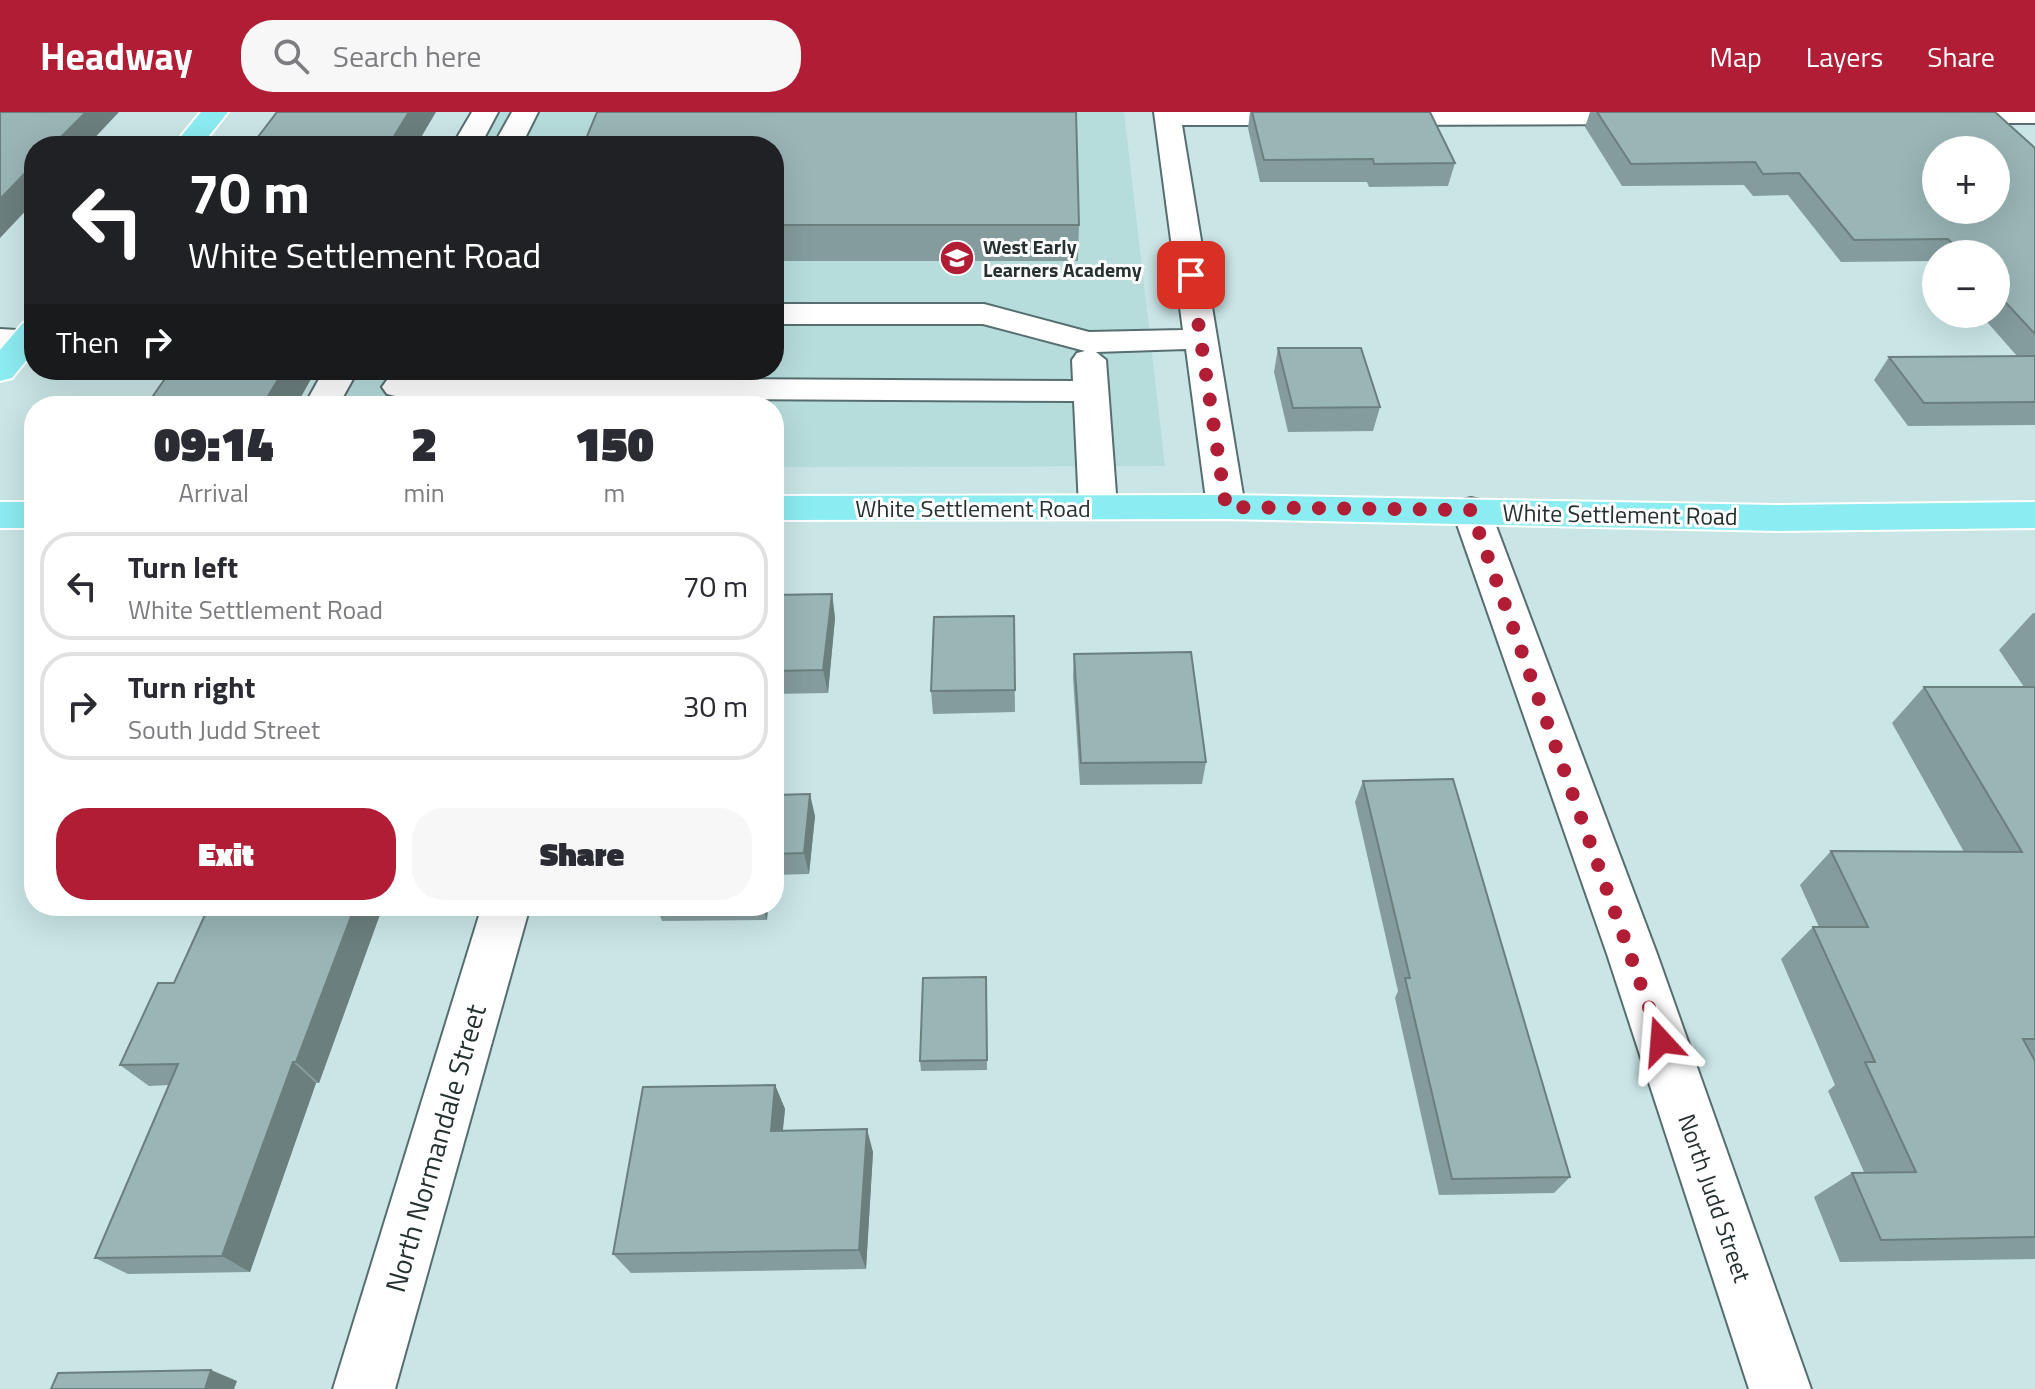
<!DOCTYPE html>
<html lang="en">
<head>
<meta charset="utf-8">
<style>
	:root { --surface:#fff; --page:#f7f7f7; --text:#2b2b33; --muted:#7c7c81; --line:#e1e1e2; --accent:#b01d35 }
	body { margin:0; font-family:"Titillium Web",sans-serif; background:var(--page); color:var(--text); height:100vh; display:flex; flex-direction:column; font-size:30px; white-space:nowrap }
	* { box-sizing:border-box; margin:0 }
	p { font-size:26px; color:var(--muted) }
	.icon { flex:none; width:44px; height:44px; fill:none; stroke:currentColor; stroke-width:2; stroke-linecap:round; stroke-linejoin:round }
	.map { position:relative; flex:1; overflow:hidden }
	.panel { position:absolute; left:24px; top:284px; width:760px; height:520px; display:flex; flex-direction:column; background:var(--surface); border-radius:32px; box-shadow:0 8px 32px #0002 }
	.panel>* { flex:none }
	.top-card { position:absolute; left:24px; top:24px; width:760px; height:244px; border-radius:32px; box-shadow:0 8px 32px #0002; background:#202124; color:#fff; overflow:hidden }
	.controls { position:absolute; left:1922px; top:24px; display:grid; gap:16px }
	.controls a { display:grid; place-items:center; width:88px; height:88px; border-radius:50%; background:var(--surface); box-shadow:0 8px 32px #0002; font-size:40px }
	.pin { position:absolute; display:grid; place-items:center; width:68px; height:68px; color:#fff; margin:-34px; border-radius:16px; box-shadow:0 4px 12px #0006 }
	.me { position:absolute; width:88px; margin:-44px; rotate:341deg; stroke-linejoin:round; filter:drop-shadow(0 0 6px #0008) }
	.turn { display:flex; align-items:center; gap:28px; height:168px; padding:0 32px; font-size:36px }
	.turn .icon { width:104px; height:104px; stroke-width:2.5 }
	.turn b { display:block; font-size:56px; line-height:68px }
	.then { display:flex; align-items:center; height:76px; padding:0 32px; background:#0003; gap:16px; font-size:30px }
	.eta { display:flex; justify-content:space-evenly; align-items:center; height:136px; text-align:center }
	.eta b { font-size:48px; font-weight:800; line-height:56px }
	.action { display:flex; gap:16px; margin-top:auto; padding:16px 32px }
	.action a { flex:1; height:92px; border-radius:32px; background:var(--accent); color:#fff; font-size:32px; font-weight:800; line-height:92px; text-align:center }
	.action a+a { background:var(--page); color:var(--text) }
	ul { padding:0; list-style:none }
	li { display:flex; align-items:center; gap:24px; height:108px; margin:0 16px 12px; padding:0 16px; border:4px solid var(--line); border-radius:32px }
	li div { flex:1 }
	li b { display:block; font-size:30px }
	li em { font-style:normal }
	header { display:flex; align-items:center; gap:48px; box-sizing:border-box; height:112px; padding:0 40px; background:var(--accent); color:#fff }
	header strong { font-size:38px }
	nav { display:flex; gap:44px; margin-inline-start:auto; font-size:28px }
	.search { width:560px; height:72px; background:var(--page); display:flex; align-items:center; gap:20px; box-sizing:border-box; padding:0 28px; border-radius:32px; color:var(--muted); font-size:30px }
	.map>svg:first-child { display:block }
	.built { fill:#b7dcdc }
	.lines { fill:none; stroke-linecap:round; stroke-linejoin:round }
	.minor-casing { stroke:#566e6f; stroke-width:4 }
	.major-casing { stroke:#fff; stroke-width:4 }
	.minor { fill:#fff; fill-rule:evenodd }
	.major { fill:#8becf1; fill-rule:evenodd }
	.wall { fill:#849c9d }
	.shaded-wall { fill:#6c7f7f }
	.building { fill:#9ab5b6; stroke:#6c7f7f; stroke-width:2; fill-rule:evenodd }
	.route { stroke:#b01d35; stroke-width:14; stroke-dasharray:0 25.2 }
	.labels { text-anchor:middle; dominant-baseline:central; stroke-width:6; stroke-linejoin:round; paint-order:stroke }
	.far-poi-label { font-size:20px; font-weight:bold; fill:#263131; stroke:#fff; text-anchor:start }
	.street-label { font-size:24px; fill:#263131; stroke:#fff }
	.near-street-label { font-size:28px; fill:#263131; stroke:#fff }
</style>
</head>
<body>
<header>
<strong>Headway</strong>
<div class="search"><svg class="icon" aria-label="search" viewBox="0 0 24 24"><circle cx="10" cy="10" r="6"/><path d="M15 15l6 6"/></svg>Search here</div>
<nav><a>Map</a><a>Layers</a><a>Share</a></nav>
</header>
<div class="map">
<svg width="2035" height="1277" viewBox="0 0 2035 1277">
	<rect width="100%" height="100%" fill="#cae5e6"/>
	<!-- built -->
	<path class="built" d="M498 0H1124L1165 354 774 355V294H335L355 258H774V34H479Z"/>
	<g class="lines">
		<!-- minor casing -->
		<g class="minor-casing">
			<g id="minor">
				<path d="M472 0H498L480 34H452Z"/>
				<path d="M512 0H538L521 34H493Z"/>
				<path d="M1154 0H1319L1322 5 1318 11 1309 13H1182L1245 395 1239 404 1226 407 1213 404 1207 395 1186 237 1096 240 1106 248 1117 395 1111 404 1098 407 1085 404 1079 395 1074 289 399 285 387 282 382 275 387 268 399 265 1073 269 1072 248 1077 241 1085 239 983 212H774V192H984L1089 220 1183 218Z"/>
				<path d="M1364 0H1659L1662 4 1658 10 1649 12 1374 13 1365 11 1361 5Z"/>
				<path d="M1927 0H2035V11H1938L1929 9 1925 3Z"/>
				<path d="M0 217 34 219V235L0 237Z"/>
				<path d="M324 258H358L338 294H304Z"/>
				<path d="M1471 386 1484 389 1490 398 1657 842 1811 1277H1749L1607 842 1452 398 1458 389Z"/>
				<path d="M482 794H530L395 1277H333Z"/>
			</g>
		</g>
		<!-- major casing -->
		<g class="major-casing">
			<g id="major">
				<path d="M201 0H228L201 34H173Z"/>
				<path d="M34 208V239L12 266 0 269V238L23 211Z"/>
				<path d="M1226 383 1778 393 2035 390V416L1778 419 1226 407 774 408V384Z"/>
				<rect x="0" y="390" width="34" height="26"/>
			</g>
		</g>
		<!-- minor -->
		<use href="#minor" class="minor"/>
		<!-- major -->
		<use href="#major" class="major"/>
	</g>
	<!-- wall -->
	<g class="wall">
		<path d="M1250 0H1430L1455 51 1448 74 1369 75 1367 70H1260L1248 16Z"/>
		<path d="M1590 0H1995L2035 36V313L1908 314 1874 268 1889 245 2017 244 1980 202H1996V142H1936V152L1934 149 1841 150 1788 83 1753 84 1744 73 1622 74 1585 15Z"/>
		<path d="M774 34 1079 113 1078 149H774Z"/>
		<path d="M1278 236 1380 295 1373 319 1288 320 1274 260Z"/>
		<path d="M832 482 835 506 828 581 774 582V483Z"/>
		<path d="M2033 501H2035V1147L1840 1150 1814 1085 1852 1061 1864 1060 1828 979 1835 973 1781 847 1813 815H1819L1800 773 1831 739 1964 740 1892 611 1924 575H2024L1999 538Z"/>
		<path d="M1014 504 1015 600 933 602 931 579Z"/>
		<path d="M1074 542 1206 650 1202 672 1080 673 1073 565Z"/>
		<path d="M1363 669 1570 1065 1554 1081 1439 1083 1395 886 1398 879 1355 690Z"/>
		<path d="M774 683 815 704 809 762 774 763Z"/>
		<path d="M209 794H383L319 971H316L250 1160 128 1162 95 1146 169 973 149 974 120 953 174 871Z"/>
		<path d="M656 794H768L767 808 662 809Z"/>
		<path d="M986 865 987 958 921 959 920 949Z"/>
		<path d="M775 973 785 997 783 1018 873 1040 866 1157 631 1161 613 1142Z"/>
	</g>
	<!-- shaded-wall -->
	<g class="shaded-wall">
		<path d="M86 0H119L87 34H52Z"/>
		<path d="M409 0H436L416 34H388Z"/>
		<path d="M34 52V90L0 126V87Z"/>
		<path d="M284 258H316L296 294H262Z"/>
		<path d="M832 482 835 506 828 581 823 558Z"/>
		<path d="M810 682 815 704 809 762 804 741Z"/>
		<path d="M355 794H383L319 971 296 950Z"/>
		<path d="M762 794H768L767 808Z"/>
		<path d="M293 950 316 971 250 1160 222 1144Z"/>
		<path d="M775 973 785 997 780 1042 771 1019Z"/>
		<path d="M867 1017 873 1040 866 1157 859 1138Z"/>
		<path d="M211 1258 237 1269 234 1277H205Z"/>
	</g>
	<!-- building -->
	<g class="building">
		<path d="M0 0H86L52 34H34V52L0 87Z"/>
		<path d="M277 0H409L388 34H251Z"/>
		<path d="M597 0H1076L1079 113H774V34H583Z"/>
		<path d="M1252 0H1430L1455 51 1374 52 1373 47 1264 48Z"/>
		<path d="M1597 0H1995L2035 36V222L1996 180V142H1962L1948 127 1854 128 1799 61 1763 62 1755 50 1631 52ZM1936 38H1996V98H1936Z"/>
		<path d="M1278 236H1361L1380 295 1293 296Z"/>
		<path d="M2035 244V290L1924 291 1889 245Z"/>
		<path d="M171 258H284L262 294H146Z"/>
		<path d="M832 482 823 558 774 559V483Z"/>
		<path d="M1014 504 1015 578 931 579 934 505Z"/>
		<path d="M1191 540 1206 650 1081 651 1074 542Z"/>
		<path d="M1924 575H2035V927H2023L2035 949V1125L1881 1128 1852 1061 1916 1060 1865 950H1875L1813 815H1868L1831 739 2022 740Z"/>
		<path d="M1453 667 1570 1065 1452 1067 1405 866H1410L1363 669Z"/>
		<path d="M810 682 804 741 774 742V683Z"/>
		<path d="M209 794H355L296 950H293L222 1144 95 1146 178 952 120 953 158 871H174Z"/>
		<path d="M986 865 987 948 920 949 923 866Z"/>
		<path d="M775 973 771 1019 867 1017 859 1138 613 1142 643 975Z"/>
		<path d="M211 1258 205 1277H51L58 1261Z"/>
	</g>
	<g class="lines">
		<!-- route -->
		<path class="route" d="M1191 163 1226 395 1471 398 1661 929"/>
	</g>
	<!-- icons -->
	<defs>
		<g id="school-disc" transform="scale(1.8)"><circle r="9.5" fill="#b01d35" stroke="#fff"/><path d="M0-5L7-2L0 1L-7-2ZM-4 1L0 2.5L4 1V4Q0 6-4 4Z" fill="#fff"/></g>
	</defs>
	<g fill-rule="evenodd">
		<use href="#school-disc" x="957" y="146"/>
	</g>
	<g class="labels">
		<!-- far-poi labels -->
		<g class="far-poi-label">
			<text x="983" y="134">West Early<tspan x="983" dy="23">Learners Academy</tspan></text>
		</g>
		<!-- street labels -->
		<g class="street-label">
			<text x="973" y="396">White Settlement Road</text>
			<text transform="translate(1620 402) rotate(1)">White Settlement Road</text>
			<text transform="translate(1715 1086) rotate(71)">North Judd Street</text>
		</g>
		<!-- near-street labels -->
		<g class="near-street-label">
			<text transform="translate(435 1036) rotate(-74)">North Normandale Street</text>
		</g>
	</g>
</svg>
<div class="controls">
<a>+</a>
<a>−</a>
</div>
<div class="pin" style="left:1191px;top:163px;background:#d93025"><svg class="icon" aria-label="arrive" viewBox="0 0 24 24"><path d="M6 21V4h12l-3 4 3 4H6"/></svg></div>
<svg class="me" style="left:1661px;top:929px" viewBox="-20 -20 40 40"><path d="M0-17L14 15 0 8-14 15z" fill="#b01d35" stroke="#fff" stroke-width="4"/></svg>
<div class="top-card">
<div class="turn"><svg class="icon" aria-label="left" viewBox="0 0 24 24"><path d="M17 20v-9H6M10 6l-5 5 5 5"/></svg><div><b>70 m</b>White Settlement Road</div></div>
<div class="then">Then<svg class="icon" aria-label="right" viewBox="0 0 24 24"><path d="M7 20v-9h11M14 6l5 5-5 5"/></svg></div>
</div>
<section class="panel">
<div class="eta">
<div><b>09:14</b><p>Arrival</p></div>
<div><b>2</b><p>min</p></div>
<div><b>150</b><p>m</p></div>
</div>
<ul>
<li><svg class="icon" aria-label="left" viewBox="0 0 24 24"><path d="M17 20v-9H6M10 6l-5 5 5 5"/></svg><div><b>Turn left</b><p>White Settlement Road</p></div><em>70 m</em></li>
<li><svg class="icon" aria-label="right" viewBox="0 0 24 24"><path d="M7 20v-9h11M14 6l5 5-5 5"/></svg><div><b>Turn right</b><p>South Judd Street</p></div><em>30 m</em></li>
</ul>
<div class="action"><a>Exit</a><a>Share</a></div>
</section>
</div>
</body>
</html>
